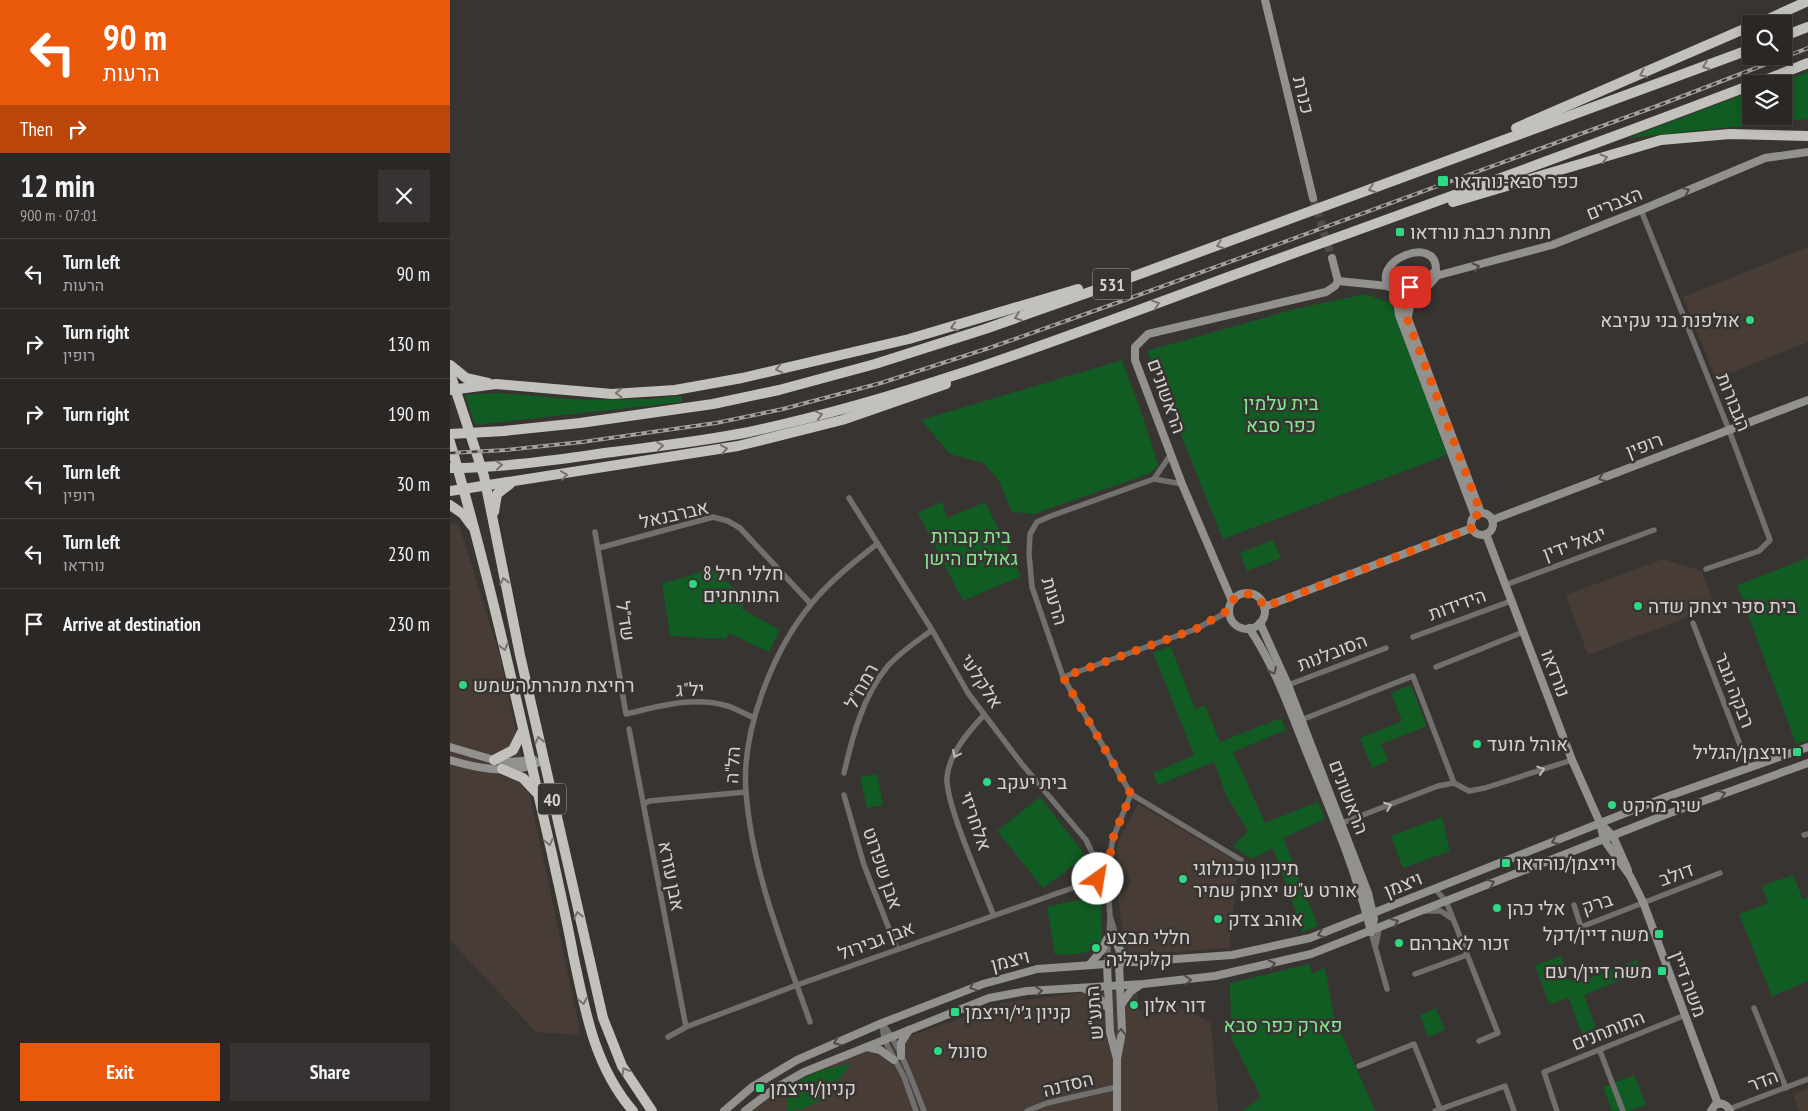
<!DOCTYPE html>
<html lang="en">
<head>
<meta charset="utf-8">
<style>
	:root { --surface:#2a2725; --page:#363332; --text:#f1f3f6; --muted:#a5a5a7; --line:#464442; --accent:#ea580c }
	body { margin:0; font-family:"PT Sans Narrow",Heebo,sans-serif; background:var(--page); color:var(--text); height:100vh; display:flex; flex-direction:column; font-size:19px; white-space:nowrap }
	* { box-sizing:border-box; margin:0 }
	p { font-size:16px; color:var(--muted) }
	.icon { flex:none; width:28px; height:28px; fill:none; stroke:currentColor; stroke-width:2; stroke-linecap:round; stroke-linejoin:round }
	.map { position:relative; flex:1; overflow:hidden }
	.details { display:flex; flex-direction:column; background:var(--surface); width:450px }
	.details>* { flex:none }
	.top-card { background:#ea580c; color:#fff; overflow:hidden }
	.buttons { position:absolute; left:1292px; top:15px; display:grid; gap:10px }
	.buttons a { display:grid; place-items:center; width:50px; height:50px; border-radius:0px; background:var(--surface); box-shadow:0 2px 8px #0003,0 0 0 1px var(--line); font-size:25px }
	.pin { position:absolute; display:grid; place-items:center; width:42px; height:42px; color:#fff; margin:-21px; border-radius:10px; box-shadow:0 2px 8px #0006 }
	.me { position:absolute; width:55px; margin:-28px; rotate:32deg; stroke-linejoin:round; filter:drop-shadow(0 0 4px #0008) }
	.turn { display:flex; align-items:center; gap:18px; height:105px; padding:0 20px; font-size:22px }
	.turn .icon { width:65px; height:65px; stroke-width:2.5 }
	.turn b { display:block; font-size:35px; line-height:42px }
	.then { display:flex; align-items:center; height:48px; padding:0 20px; background:#0003; gap:10px; font-size:19px }
	.round { display:grid; place-items:center; flex:none; width:52px; height:52px; border-radius:0px; background:var(--page) }
	.head { display:flex; align-items:center; justify-content:space-between; height:85px; padding:0 20px }
	h1 { font-size:30px; font-weight:700; line-height:38px }
	.action { display:flex; gap:10px; margin-top:auto; padding:10px 20px }
	.action a { flex:1; height:58px; border-radius:0px; background:var(--accent); color:#fff; font-size:20px; font-weight:700; line-height:58px; text-align:center }
	.action a+a { background:var(--page); color:var(--text) }
	ul { padding:0; list-style:none }
	li { display:flex; align-items:center; gap:15px; height:70px; padding:0 20px; border-top:1px solid var(--line) }
	li div { flex:1 }
	li b { display:block; font-size:19px }
	li em { font-style:normal }
	main { display:flex; flex:1; min-height:0 }
	.map>svg:first-child { display:block }
	.built { fill:#473c36 }
	.green { fill:#115c23 }
	.lines { fill:none; stroke-linecap:round; stroke-linejoin:round }
	.secondary-tunnel { stroke:#4f4c49; stroke-width:8; stroke-dasharray:8 4; stroke-linecap:butt }
	.street { stroke:#71706e; stroke-width:5.5 }
	.secondary { stroke:#92918e; stroke-width:8 }
	.highway { stroke:#c3c1bc; stroke-width:10 }
	.rail-casing { stroke:#a3a09e; stroke-width:4 }
	.rail { stroke:#383431; stroke-width:2; stroke-dasharray:5.5; stroke-linecap:butt }
	.oneway { stroke:#777370 }
	.oneway2 { stroke:#4e4b48 }
	.oneway3 { stroke:#c0bebc }
	.route { stroke:#ea580c; stroke-width:9; stroke-dasharray:0 16.2 }
	.poi-dot { fill:#2fd883; stroke:#383431; stroke-width:2 }
	.labels { text-anchor:middle; dominant-baseline:central; stroke-width:5; stroke-linejoin:round; paint-order:stroke }
	.shield { fill:#383431; stroke:#a5a3a0; stroke-width:1 }
	.shield-label { font-size:18px; font-weight:bold; fill:#d4d2d0 }
	.street-label { font-size:19px; fill:#d4d2d0; stroke:#383431 }
	.poi-label { font-size:19px; fill:#d4d2d0; stroke:#383431; text-anchor:start }
	.park-label { font-size:19px; fill:#86e692; stroke:#383431 }
</style>
</head>
<body>
<main>
<section class="details">
<div class="top-card">
<div class="turn"><svg class="icon" aria-label="left" viewBox="0 0 24 24"><path d="M17 20v-9H6M10 6l-5 5 5 5"/></svg><div><b>90 m</b>הרעות</div></div>
<div class="then">Then<svg class="icon" aria-label="right" viewBox="0 0 24 24"><path d="M7 20v-9h11M14 6l5 5-5 5"/></svg></div>
</div>
<div class="head"><div><h1>12 min</h1><p>900 m · 07:01</p></div><a class="round"><svg class="icon" aria-label="close" viewBox="0 0 24 24"><path d="M6 6l12 12M18 6L6 18"/></svg></a></div>
<ul>
<li><svg class="icon" aria-label="left" viewBox="0 0 24 24"><path d="M17 20v-9H6M10 6l-5 5 5 5"/></svg><div><b>Turn left</b><p>הרעות</p></div><em>90 m</em></li>
<li><svg class="icon" aria-label="right" viewBox="0 0 24 24"><path d="M7 20v-9h11M14 6l5 5-5 5"/></svg><div><b>Turn right</b><p>רופין</p></div><em>130 m</em></li>
<li><svg class="icon" aria-label="right" viewBox="0 0 24 24"><path d="M7 20v-9h11M14 6l5 5-5 5"/></svg><div><b>Turn right</b></div><em>190 m</em></li>
<li><svg class="icon" aria-label="left" viewBox="0 0 24 24"><path d="M17 20v-9H6M10 6l-5 5 5 5"/></svg><div><b>Turn left</b><p>רופין</p></div><em>30 m</em></li>
<li><svg class="icon" aria-label="left" viewBox="0 0 24 24"><path d="M17 20v-9H6M10 6l-5 5 5 5"/></svg><div><b>Turn left</b><p>נורדאו</p></div><em>230 m</em></li>
<li><svg class="icon" aria-label="arrive" viewBox="0 0 24 24"><path d="M6 21V4h12l-3 4 3 4H6"/></svg><div><b>Arrive at destination</b></div><em>230 m</em></li>
</ul>
<div class="action"><a>Exit</a><a>Share</a></div>
</section>
<div class="map">
<svg width="1358" height="1111" viewBox="0 0 1358 1111">
	<rect width="100%" height="100%" fill="#383431"/>
	<!-- built -->
	<g class="built">
		<path d="M1358 247V342L1266 379 1233 297Z"/>
		<path d="M0 524 9 525 50 656 131 1035 86 1032 0 940Z"/>
		<path d="M1213 559 1252 571 1262 600 1251 612 1138 655 1116 595Z"/>
		<path d="M688 804 789 863 779 948 676 955 668 896 676 891 680 883 678 874 667 864 668 842Z"/>
		<path d="M643 991H687L689 1010 722 1004 761 1022 768 1111H302L327 1092 370 1068 553 1003Z"/>
		<path d="M1358 1088V1111H1349L1343 1094Z"/>
	</g>
	<!-- green -->
	<g class="green">
		<path d="M1358 72V119L1178 138 1301 92V116H1334V84H1325Z"/>
		<path d="M915 294 941 303 997 455 773 539 697 351 845 309Z"/>
		<path d="M672 360 693 417 708 465 701 473 584 514 562 512 549 481 534 463 500 454 471 420Z"/>
		<path d="M48 393 137 400 198 399 232 396V402L25 425 15 395Z"/>
		<path d="M492 502 497 518 535 502 571 576 513 601 468 513Z"/>
		<path d="M823 540 831 558 797 571 790 553Z"/>
		<path d="M1358 558V740L1346 744 1287 585Z"/>
		<path d="M261 569 283 587 294 602 292 609 330 630 319 652 279 633 276 639 220 636 212 584Z"/>
		<path d="M721 647 745 709 755 705 770 742 831 718 836 730 783 752 815 823 868 802 875 819 833 838 868 926 853 932 823 848 802 859 783 846 798 831 776 795 764 762 708 785 703 773 744 755 703 652Z"/>
		<path d="M961 685 977 726 931 744 938 761 922 768 910 738 952 721 941 693Z"/>
		<path d="M427 774 433 805 417 808 410 777Z"/>
		<path d="M590 797 636 856 593 888 547 831Z"/>
		<path d="M992 817 1000 851 953 868 941 836Z"/>
		<path d="M1343 875 1353 899 1358 897V981L1322 996 1289 914 1318 903 1312 886Z"/>
		<path d="M645 896 651 904 652 942C641 956 621 954 605 955L597 907Z"/>
		<path d="M1111 956 1118 980 1132 981 1187 960 1191 972 1134 995 1150 1039 1135 1044 1119 998 1099 1004 1085 965Z"/>
		<path d="M859 964 862 973 875 968 884 1017 925 1111H793L811 1097 781 1037 780 983Z"/>
		<path d="M986 1008 995 1030 978 1037 970 1015Z"/>
		<path d="M400 1064C387 1085 366 1111 338 1111L336 1093 339 1085 371 1070Z"/>
		<path d="M1184 1075 1196 1105 1180 1111H1162L1153 1087Z"/>
	</g>
	<g class="lines">
		<!-- secondary-tunnel -->
		<path class="secondary-tunnel" d="M863 198 882 258"/>
		<!-- street -->
		<g class="street">
			<path d="M1191 210 1279 430 1320 540 1309 551 1256 569"/>
			<path d="M704 479 721 454"/>
			<path d="M399 498 482 630 518 693 571 763 636 840 651 871"/>
			<path d="M145 532 176 714C207 707 242 696 274 705 283 707 293 713 302 717"/>
			<path d="M149 548 263 517 278 521 290 528 361 604"/>
			<path d="M1055 585 1204 530"/>
			<path d="M1243 623 1299 768"/>
			<path d="M963 637 1061 601"/>
			<path d="M986 667 1073 632"/>
			<path d="M613 677 746 629 779 611"/>
			<path d="M838 685 936 648"/>
			<path d="M534 715C519 731 499 754 497 777 495 803 532 885 543 914"/>
			<path d="M851 720 963 676 1004 783"/>
			<path d="M179 729 236 1027"/>
			<path d="M394 773C402 738 413 696 437 667 450 652 466 642 482 630"/>
			<path d="M681 794 791 860"/>
			<path d="M394 795 414 865 447 949"/>
			<path d="M194 804 199 801 296 792"/>
			<path d="M892 823 988 786 1004 783 1019 791 1035 788 1122 760"/>
			<path d="M1354 835 1358 834"/>
			<path d="M658 868 663 838 681 794 613 677 582 587 579 554 580 534 587 522 601 516 704 479 732 484"/>
			<circle cx="658" cy="878" r="10"/>
			<path d="M658 888 660 916 667 938 669 963"/>
			<path d="M985 889 996 901 1048 1033 1029 1041"/>
			<path d="M1124 905 1131 927 1270 873"/>
			<path d="M975 911H991L1001 918"/>
			<path d="M921 932 937 989"/>
			<path d="M926 945 929 929"/>
			<path d="M657 964 660 918"/>
			<path d="M965 974 1017 955"/>
			<path d="M1304 1008 1336 1088"/>
			<path d="M360 1022C334 948 302 872 296 792 291 731 323 650 362 603 381 580 404 562 427 544"/>
			<path d="M432 1023C452 1049 462 1081 474 1111"/>
			<path d="M432 1025 434 1039 454 1077 466 1111"/>
			<path d="M218 1037 236 1027 347 985 648 879"/>
			<path d="M1150 1051 1173 1111"/>
			<path d="M909 1066 964 1044 990 1109"/>
			<path d="M1279 1109 1358 1079"/>
			<path d="M577 1111 597 1103 667 1087"/>
			<path d="M985 1111 1055 1086 1064 1111"/>
			<path d="M1107 1111 1094 1072 1233 1016"/>
		</g>
		<!-- secondary -->
		<g class="secondary">
			<path d="M815 0 863 198"/>
			<path d="M882 258 888 281"/>
			<path d="M978 278 1102 245 1191 210 1315 158 1358 152"/>
			<path d="M888 281 938 286"/>
			<path d="M963 284 948 289 939 287C921 260 987 234 986 270L978 278 958 289 954 300 955 311 1031 513"/>
			<path d="M942 288 946 295 949 315 1025 516"/>
			<path d="M958 316 960 306 986 277"/>
			<circle cx="1032" cy="524" r="11"/>
			<path d="M1042 520 1358 400"/>
			<path d="M1036 534 1122 760 1150 823 1154 840 1180 876 1193 902 1268 1104"/>
			<circle cx="797" cy="611" r="18"/>
			<path d="M782 601 732 484 685 360V347L698 334 876 292 885 286 888 281"/>
			<path d="M814 607 1022 528"/>
			<path d="M810 623 838 685 918 893 924 919 921 932"/>
			<path d="M799 628C825 666 840 711 857 753 881 812 906 870 921 932"/>
			<path d="M0 747 44 760 57 762 84 760"/>
			<path d="M0 760C29 769 66 776 93 760"/>
			<path d="M1150 823 1163 836 1178 870"/>
			<path d="M668 947 674 955 686 962"/>
			<path d="M657 964 660 1032 667 1059"/>
			<path d="M639 965 652 950 657 939"/>
			<path d="M633 988 645 994 659 1009"/>
			<path d="M671 1005 680 992 690 985"/>
			<path d="M417 1047 430 1050 444 1060"/>
			<path d="M451 1056V1043L459 1030"/>
			<path d="M274 1111 302 1087 347 1060 432 1023 533 984 587 969 782 955 860 938 1216 797 1358 747"/>
			<path d="M295 1111 324 1089 354 1072 539 998 577 991 693 984 765 976 861 954 1220 813 1358 763"/>
			<path d="M667 1111V1059L672 1032 669 963"/>
			<path d="M1261 1111 1265 1105C1271 1102 1277 1104 1280 1111"/>
		</g>
		<!-- highway -->
		<g class="highway">
			<path d="M1307 24 1358 1"/>
			<path d="M1334 36 1358 27"/>
			<path d="M1305 84 1358 63"/>
			<path d="M1066 128 1301 26"/>
			<path d="M1003 202 1211 140 1280 134 1358 136"/>
			<path d="M0 365 16 378 38 383"/>
			<path d="M0 373 34 476 70 655 153 1018 172 1066 202 1111"/>
			<path d="M0 390 46 384 162 394 225 390 292 378 459 339 628 289"/>
			<path d="M0 434 54 431 130 423 263 404 329 390 425 364 535 329 668 282 1301 49"/>
			<path d="M0 442C40 578 70 716 102 854 109 887 117 920 123 954 135 1010 144 1066 183 1111"/>
			<path d="M0 468C54 468 110 459 163 452 209 446 254 441 299 432 464 397 623 334 781 276 954 213 1128 151 1301 85"/>
			<path d="M0 491 288 446 392 420 496 384"/>
			<path d="M0 505 13 514 22 526"/>
			<path d="M44 512 47 494 60 484"/>
			<path d="M44 760 63 750 72 732"/>
			<path d="M52 769 73 778 86 792"/>
		</g>
		<!-- rail casing -->
		<g class="rail-casing">
			<path id="rail" d="M0 453 56 450 132 442 266 423 333 409 431 383 542 347 675 300 1207 106 1358 48"/>
		</g>
		<!-- rail -->
		<use href="#rail" class="rail"/>
	</g>
	<!-- one-way arrows -->
	<defs><path id="oneway-chevron" d="M-2-3.5L2.5 0L-2 3.5" fill="none" stroke-width="1.6" stroke-linecap="round" stroke-linejoin="round" transform="scale(1.25)"/></defs>
	<g class="oneway">
		<use href="#oneway-chevron" transform="translate(1256 66) rotate(159)"/>
		<use href="#oneway-chevron" transform="translate(1193 74) rotate(156)"/>
		<use href="#oneway-chevron" transform="translate(1154 158) rotate(-17)"/>
		<use href="#oneway-chevron" transform="translate(922 189) rotate(160)"/>
		<use href="#oneway-chevron" transform="translate(770 245) rotate(160)"/>
		<use href="#oneway-chevron" transform="translate(706 304) rotate(-20)"/>
		<use href="#oneway-chevron" transform="translate(568 317) rotate(161)"/>
		<use href="#oneway-chevron" transform="translate(504 327) rotate(164)"/>
		<use href="#oneway-chevron" transform="translate(329 369) rotate(167)"/>
		<use href="#oneway-chevron" transform="translate(169 393) rotate(179)"/>
		<use href="#oneway-chevron" transform="translate(369 415) rotate(-15)"/>
		<use href="#oneway-chevron" transform="translate(210 446) rotate(-7)"/>
		<use href="#oneway-chevron" transform="translate(274 449) rotate(-10)"/>
		<use href="#oneway-chevron" transform="translate(49 465) rotate(-5)"/>
		<use href="#oneway-chevron" transform="translate(114 475) rotate(-9)"/>
		<use href="#oneway-chevron" transform="translate(54 581) rotate(-102)"/>
		<use href="#oneway-chevron" transform="translate(54 647) rotate(76)"/>
		<use href="#oneway-chevron" transform="translate(89 740) rotate(-103)"/>
		<use href="#oneway-chevron" transform="translate(99 842) rotate(77)"/>
		<use href="#oneway-chevron" transform="translate(128 915) rotate(-103)"/>
		<use href="#oneway-chevron" transform="translate(133 1001) rotate(79)"/>
		<use href="#oneway-chevron" transform="translate(175 1071) rotate(-120)"/>
	</g>
	<g class="oneway2">
		<use href="#oneway-chevron" transform="translate(1236 191) rotate(-23)"/>
		<use href="#oneway-chevron" transform="translate(1026 267) rotate(-15)"/>
		<use href="#oneway-chevron" transform="translate(1152 478) rotate(159)"/>
		<use href="#oneway-chevron" transform="translate(823 671) rotate(66)"/>
		<use href="#oneway-chevron" transform="translate(1272 794) rotate(-19)"/>
		<use href="#oneway-chevron" transform="translate(1105 841) rotate(158)"/>
		<use href="#oneway-chevron" transform="translate(1041 883) rotate(-22)"/>
		<use href="#oneway-chevron" transform="translate(945 922) rotate(-23)"/>
		<use href="#oneway-chevron" transform="translate(871 934) rotate(162)"/>
		<use href="#oneway-chevron" transform="translate(822 964) rotate(-12)"/>
		<use href="#oneway-chevron" transform="translate(738 980) rotate(-5)"/>
		<use href="#oneway-chevron" transform="translate(523 987) rotate(159)"/>
		<use href="#oneway-chevron" transform="translate(589 991) rotate(-4)"/>
		<use href="#oneway-chevron" transform="translate(671 1032) rotate(-88)"/>
		<use href="#oneway-chevron" transform="translate(387 1042) rotate(157)"/>
	</g>
	<g class="oneway3">
		<use href="#oneway-chevron" transform="translate(506 754) rotate(115)"/>
		<use href="#oneway-chevron" transform="translate(1091 770) rotate(-18)"/>
		<use href="#oneway-chevron" transform="translate(938 806) rotate(-21)"/>
	</g>
	<g class="lines">
		<!-- route -->
		<path class="route" d="M648 879 650 871 658 868 663 838 681 794 613 677 746 629 779 610C782 590 806 588 814 607L1022 528V518L1031 513 957 318 954 300 960 287"/>
	</g>
	<!-- markers -->
	<g class="poi-dot">
		<rect x="987" y="175" width="12" height="12" rx="2.5"/>
		<rect x="945" y="227" width="10" height="10" rx="2.5"/>
		<circle cx="1300" cy="320" r="5"/>
		<circle cx="243" cy="584" r="5"/>
		<circle cx="1188" cy="606" r="5"/>
		<circle cx="13" cy="685" r="5"/>
		<circle cx="1027" cy="744" r="5"/>
		<rect x="1342" y="747" width="10" height="10" rx="2.5"/>
		<circle cx="537" cy="782" r="5"/>
		<circle cx="1162" cy="805" r="5"/>
		<rect x="1051" y="858" width="10" height="10" rx="2.5"/>
		<circle cx="733" cy="879" r="5"/>
		<circle cx="1047" cy="908" r="5"/>
		<circle cx="768" cy="919" r="5"/>
		<rect x="1204" y="929" width="10" height="10" rx="2.5"/>
		<circle cx="949" cy="943" r="5"/>
		<circle cx="646" cy="948" r="5"/>
		<rect x="1207" y="966" width="10" height="10" rx="2.5"/>
		<circle cx="684" cy="1005" r="5"/>
		<rect x="500" y="1007" width="10" height="10" rx="2.5"/>
		<circle cx="488" cy="1051" r="5"/>
		<rect x="305" y="1083" width="10" height="10" rx="2.5"/>
	</g>
	<g class="labels">
		<!-- shield labels -->
		<g class="shield">
			<rect x="643" y="268.5" width="38" height="31" rx="4"/>
			<rect x="88" y="783.5" width="28" height="31" rx="4"/>
		</g>
		<g class="shield-label">
			<text x="662" y="284">531</text>
			<text x="102" y="799">40</text>
		</g>
		<!-- street labels -->
		<g class="street-label">
			<text transform="translate(854 95) rotate(77)">כנרת</text>
			<text transform="translate(1164 203) rotate(-22)">הצברים</text>
			<text transform="translate(717 396) rotate(70)">הראשונים</text>
			<text transform="translate(1284 402) rotate(68)">הגבורות</text>
			<text transform="translate(1194 445) rotate(-21)">רופין</text>
			<text transform="translate(224 514) rotate(-13)">אברבנאל</text>
			<text transform="translate(1124 543) rotate(-20)">יגאל ידין</text>
			<text transform="translate(605 601) rotate(74)">הרעות</text>
			<text transform="translate(1007 604) rotate(-20)">הידידות</text>
			<text transform="translate(176 621) rotate(81)">שד"ל</text>
			<text transform="translate(882 652) rotate(-21)">הסובלנות</text>
			<text transform="translate(1106 673) rotate(69)">נורדאו</text>
			<text transform="translate(532 681) rotate(57)">אלקלעי</text>
			<text transform="translate(411 686) rotate(-61)">רמח"ל</text>
			<text transform="translate(240 689) rotate(-2)">יל"ג</text>
			<text transform="translate(1285 690) rotate(69)">רבקה גובר</text>
			<text transform="translate(282 765) rotate(-87)">הל"ה</text>
			<text transform="translate(899 797) rotate(69)">הראשונים</text>
			<text transform="translate(526 821) rotate(71)">אלחריזי</text>
			<text transform="translate(433 868) rotate(71)">אבן שפרוט</text>
			<text transform="translate(1226 874) rotate(-20)">דולב</text>
			<text transform="translate(222 876) rotate(79)">אבן עזרא</text>
			<text transform="translate(953 884) rotate(-22)">ויצמן</text>
			<text transform="translate(1147 903) rotate(-18)">ברק</text>
			<text transform="translate(426 940) rotate(-20)">אבן גבירול</text>
			<text transform="translate(560 960) rotate(-14)">ויצמן</text>
			<text transform="translate(1239 984) rotate(69)">משה דיין</text>
			<text transform="translate(644 1013) rotate(-95)">התע"ש</text>
			<text transform="translate(1158 1030) rotate(-22)">התותחנים</text>
			<text transform="translate(1313 1080) rotate(-21)">הדר</text>
			<text transform="translate(618 1084) rotate(-14)">הסדנה</text>
		</g>
		<!-- poi labels -->
		<g class="poi-label">
			<text x="1004" y="181">כפר סבא-נורדאו</text>
			<text x="960" y="232">תחנת רכבת נורדאו</text>
			<text x="1290" y="320" text-anchor="end">אולפנת בני עקיבא</text>
			<text x="253" y="573">8 חללי חיל<tspan x="253" dy="22">התותחנים</tspan></text>
			<text x="1198" y="606">בית ספר יצחק שדה</text>
			<text x="23" y="685">רחיצת מנהרת השמש</text>
			<text x="1037" y="744">אוהל מועד</text>
			<text x="1337" y="752" text-anchor="end">וייצמן/הגליל</text>
			<text x="547" y="782">בית יעקב</text>
			<text x="1172" y="805">שיר מרקט</text>
			<text x="1066" y="863">וייצמן/נורדאו</text>
			<text x="743" y="868">תיכון טכנולוגי<tspan x="743" dy="22">אורט ע"ש יצחק שמיר</tspan></text>
			<text x="1057" y="908">אלי כהן</text>
			<text x="778" y="919">אוהב צדק</text>
			<text x="1199" y="934" text-anchor="end">משה דיין/דקל</text>
			<text x="656" y="937">חללי מבצע<tspan x="656" dy="22">קלקיליה</tspan></text>
			<text x="959" y="943">זכור לאברהם</text>
			<text x="1202" y="971" text-anchor="end">משה דיין/רעם</text>
			<text x="694" y="1005">דור אלון</text>
			<text x="515" y="1012">קניון ג׳י/וייצמן</text>
			<text x="498" y="1051">סונול</text>
			<text x="320" y="1088">קניון/וייצמן</text>
		</g>
		<!-- park labels -->
		<g class="park-label">
			<text x="831" y="403">בית עלמין<tspan x="831" dy="22">כפר סבא</tspan></text>
			<text x="521" y="536">בית קברות<tspan x="521" dy="22">גאולים הישן</tspan></text>
			<text x="833" y="1025">פארק כפר סבא</text>
		</g>
	</g>
</svg>
<div class="buttons">
<a><svg class="icon" aria-label="search" viewBox="0 0 24 24"><circle cx="10" cy="10" r="6"/><path d="M15 15l6 6"/></svg></a>
<a><svg class="icon" aria-label="layers" viewBox="0 0 24 24"><path d="M12 4l9 5-9 5-9-5zM3 14l9 5 9-5"/></svg></a>
</div>
<div class="pin" style="left:960px;top:287px;background:#d93025"><svg class="icon" aria-label="arrive" viewBox="0 0 24 24"><path d="M6 21V4h12l-3 4 3 4H6"/></svg></div>
<svg class="me" style="left:648px;top:879px" viewBox="-20 -20 40 40"><circle r="19" fill="#fff"/><path d="M0-13L10 11 0 6-10 11z" fill="#ea580c"/></svg>
</div>
</main>
</body>
</html>
